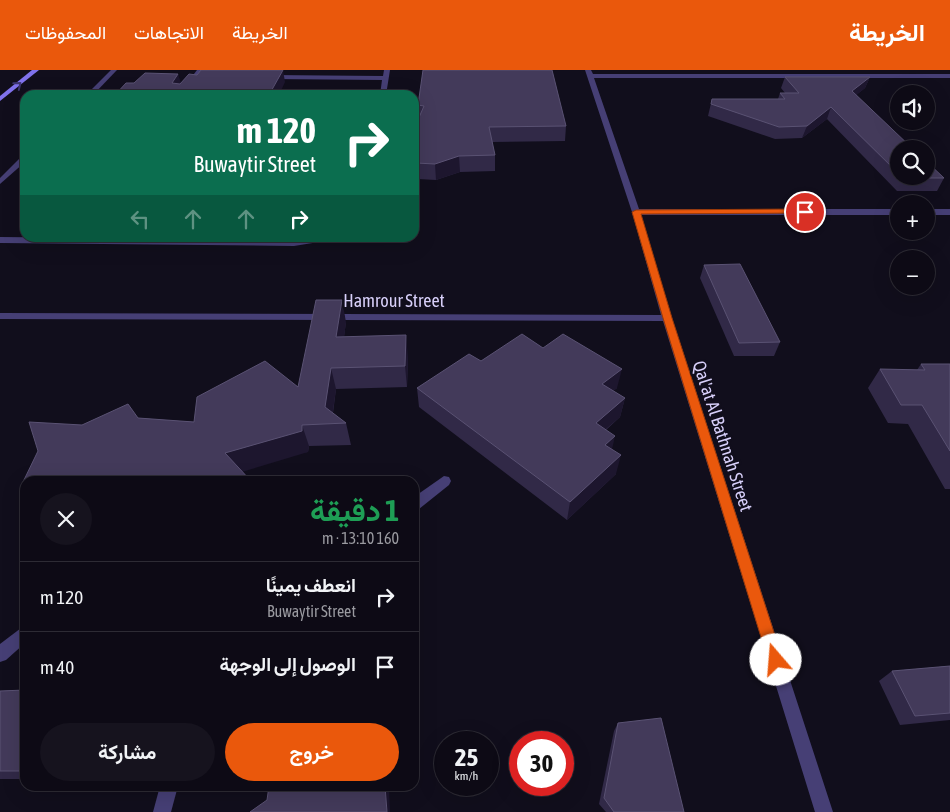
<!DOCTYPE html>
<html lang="ar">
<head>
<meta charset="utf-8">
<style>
	:root { --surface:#0d0a15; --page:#16131e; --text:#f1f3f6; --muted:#9a9aa0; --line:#2d2b34; --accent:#ea580c }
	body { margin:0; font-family:"Asap Condensed",Vazirmatn,sans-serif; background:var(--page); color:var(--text); direction:rtl; height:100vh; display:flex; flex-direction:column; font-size:19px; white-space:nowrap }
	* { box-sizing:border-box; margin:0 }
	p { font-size:16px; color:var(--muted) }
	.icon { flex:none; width:28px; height:28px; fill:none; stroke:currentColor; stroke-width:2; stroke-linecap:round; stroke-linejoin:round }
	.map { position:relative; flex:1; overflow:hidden; direction:ltr }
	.details { position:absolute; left:20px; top:406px; width:399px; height:315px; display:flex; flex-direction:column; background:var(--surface); border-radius:15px; box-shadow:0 5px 20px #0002,0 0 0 1px var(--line); direction:rtl }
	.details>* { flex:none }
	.guide { position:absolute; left:20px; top:20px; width:399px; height:152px; border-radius:15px; box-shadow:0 5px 20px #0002,0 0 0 1px var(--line); direction:rtl; background:#0b6e4f; color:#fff; overflow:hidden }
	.fabs { position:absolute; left:890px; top:15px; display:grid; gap:10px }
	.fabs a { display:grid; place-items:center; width:45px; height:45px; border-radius:50%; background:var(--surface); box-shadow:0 5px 20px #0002,0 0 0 1px var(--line); font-size:25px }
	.speed { position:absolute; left:434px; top:661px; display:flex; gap:10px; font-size:25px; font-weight:700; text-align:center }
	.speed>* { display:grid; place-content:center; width:65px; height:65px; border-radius:50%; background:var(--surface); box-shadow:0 5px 20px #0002,0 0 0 1px var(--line); line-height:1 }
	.speed small { font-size:12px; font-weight:400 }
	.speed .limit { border:8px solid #d22; background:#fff; color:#111 }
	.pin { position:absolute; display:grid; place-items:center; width:42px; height:42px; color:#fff; margin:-21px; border:2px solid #fff; border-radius:50%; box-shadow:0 1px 5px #0007 }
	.me { position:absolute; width:55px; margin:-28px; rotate:342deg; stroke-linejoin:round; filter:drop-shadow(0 0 4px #0008) }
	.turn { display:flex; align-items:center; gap:18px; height:105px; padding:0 20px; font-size:22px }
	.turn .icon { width:65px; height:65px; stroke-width:2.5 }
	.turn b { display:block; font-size:35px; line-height:42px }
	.lanes { display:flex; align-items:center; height:48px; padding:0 20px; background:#0003; justify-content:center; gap:25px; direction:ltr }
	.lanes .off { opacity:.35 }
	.round { display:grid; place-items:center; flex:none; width:52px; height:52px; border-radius:26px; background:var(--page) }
	.head { display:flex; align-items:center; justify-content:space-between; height:85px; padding:0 20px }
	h1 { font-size:30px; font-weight:700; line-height:38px; color:#1e9e55 }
	.cta { display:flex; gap:10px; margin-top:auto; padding:10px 20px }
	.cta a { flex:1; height:58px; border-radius:30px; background:var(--accent); color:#fff; font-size:20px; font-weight:700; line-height:58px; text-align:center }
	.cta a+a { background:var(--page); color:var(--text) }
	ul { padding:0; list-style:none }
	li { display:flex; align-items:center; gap:15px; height:70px; padding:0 20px; border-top:1px solid var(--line) }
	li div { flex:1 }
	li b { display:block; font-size:19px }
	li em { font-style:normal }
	header { display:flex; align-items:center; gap:30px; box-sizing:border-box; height:70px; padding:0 25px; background:var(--accent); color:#fff }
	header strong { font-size:24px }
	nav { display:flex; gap:28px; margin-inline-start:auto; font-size:18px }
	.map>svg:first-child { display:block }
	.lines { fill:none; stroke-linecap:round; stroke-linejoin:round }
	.lane { fill:#463f75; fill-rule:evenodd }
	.street { fill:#463f75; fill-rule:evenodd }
	.secondary { fill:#8072ec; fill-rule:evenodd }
	.wall { fill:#312947 }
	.shaded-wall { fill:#1d162e }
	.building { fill:#433a5a; stroke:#5a5273 }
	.oneway { stroke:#3d366f }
	.route { fill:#ea580c; stroke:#983908 }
	.labels { text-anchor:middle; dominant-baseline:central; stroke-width:5; stroke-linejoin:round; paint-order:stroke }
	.street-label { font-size:18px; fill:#d7cff9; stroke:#110e1c }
</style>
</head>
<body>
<header>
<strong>الخريطة</strong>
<nav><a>الخريطة</a><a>الاتجاهات</a><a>المحفوظات</a></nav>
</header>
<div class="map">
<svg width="950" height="742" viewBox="0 0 950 742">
	<rect width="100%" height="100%" fill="#110e1c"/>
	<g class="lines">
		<!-- lane -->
		<g class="lane">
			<path d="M197 0H203L184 25H178Z"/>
			<path d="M384 0H390L386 25H380L382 10 270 9 267 7 270 5 383 6Z"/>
			<path d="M0 167 294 170 311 168H330L325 171 294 176 0 173Z"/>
		</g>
		<!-- street -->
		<g class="street">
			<path d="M111 0H117L93 25H86Z"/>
			<path d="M585 0H591L593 4H950V8H594L639 139H899V145H641L672 248 833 742H815L663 251 0 249V243L661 245 632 142Z"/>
			<path d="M22 86H25V92L0 114V108Z"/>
			<rect x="926" y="139" width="24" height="6"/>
			<path d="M444 406 449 407 451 411 449 415 419 439 414 440V427Z"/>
			<path d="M25 555V573L6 590 0 592V574Z"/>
			<path d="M160 716H178L171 742H153Z"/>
		</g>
		<!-- secondary -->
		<path class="secondary" d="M32 0H39L0 31V26Z"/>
	</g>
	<!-- wall -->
	<g class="wall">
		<path d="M423 0 566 56 565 71 492 72 495 85V101L460 102 436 110 418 109 414 107V59L419 47 418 35Z"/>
		<path d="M785 7H870L865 18 856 25 899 79V106H926L944 108 937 121H897L827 49 802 68 775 69 708 46 712 29H778L780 23H785L781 18Z"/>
		<path d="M704 195 780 272 774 286H734L700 208Z"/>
		<path d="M346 252 344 267 408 287 407 317 336 319 333 343 346 353 351 375 309 376 308 382 25 411V414L23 412 82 355 138 348 194 352 298 317Z"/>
		<path d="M543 278 617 318 613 321 625 328 620 347 606 360 612 379 616 404 567 450 419 337 417 318 481 291Z"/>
		<path d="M921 294H950V419H945L908 354 888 353 868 318 880 299 917 300Z"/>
		<path d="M950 596V650L900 655 879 611 892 601Z"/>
		<path d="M25 620V709H0V621Z"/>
		<path d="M618 653 684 742H606L599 734 614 661Z"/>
	</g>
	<!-- shaded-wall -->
	<g class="shaded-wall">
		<path d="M283 0 285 12 279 25H269Z"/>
		<path d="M178 4 182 16 172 13Z"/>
		<path d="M870 7 865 18 847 33 852 21Z"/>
		<path d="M831 37 827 49 802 68 807 56Z"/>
		<path d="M459 86 460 102 436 110 435 94Z"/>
		<path d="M342 230 346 252 341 289 336 267Z"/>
		<path d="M406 265 408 287 407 317 405 296Z"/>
		<path d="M331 298 336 319 331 354 325 337Z"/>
		<path d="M622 299 617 318 598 333 602 314Z"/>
		<path d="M625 328 620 347 592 371 596 353Z"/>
		<path d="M302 355 309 376 308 382 235 404 225 383Z"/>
		<path d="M615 366 611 384 605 375Z"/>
		<path d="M621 385 616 404 567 450 570 432Z"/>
		<path d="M385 716H389L390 742H387Z"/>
	</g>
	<!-- building -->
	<g class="building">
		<path d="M201 0H283L269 25H115L126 13H134L145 3 178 4 172 13 180 14 189 4 197 5Z"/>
		<path d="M423 0H552L566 56 489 57 495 85 459 86 435 94 416 93 414 92V59L424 36 418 35Z"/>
		<path d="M785 7H870L852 21 913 79H899V104L831 37 807 56 779 57 711 34 712 29H785L780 23H799Z"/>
		<path d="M926 91 944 108H904L901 106H926Z"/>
		<path d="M740 194 780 272 739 273 704 195Z"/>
		<path d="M316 230H342L336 267 406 265 405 296 331 298 325 337 346 353 302 355V361L225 383 251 411H60L23 412 38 381 29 352 82 355 128 334 138 348 194 352 197 327 265 291 298 317Z"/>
		<path d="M522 264 543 278 563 264 622 299 602 314 625 328 596 353 615 366 605 375 621 385 570 432 417 318 469 284 481 291Z"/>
		<path d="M921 294H950V381L922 335H901L880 299 925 300Z"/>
		<path d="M950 596V643L915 646 892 601Z"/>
		<path d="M25 620V701H0V621Z"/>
		<path d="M661 648 684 742H614L604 728 618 653Z"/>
		<path d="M269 716H385L387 742H250L267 730Z"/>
	</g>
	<!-- one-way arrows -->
	<defs><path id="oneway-chevron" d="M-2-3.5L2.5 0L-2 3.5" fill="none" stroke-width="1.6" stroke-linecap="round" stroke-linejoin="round" transform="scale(1.25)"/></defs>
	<use class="oneway" href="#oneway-chevron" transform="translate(18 15) rotate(-39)"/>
	<!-- route -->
	<path class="route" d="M805 139 809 142 808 143 641 144 672 248 783 590 781 595 776 597 770 595 768 590 663 248 632 142 636 140Z"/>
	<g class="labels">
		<!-- street labels -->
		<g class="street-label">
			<text x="394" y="230">Hamrour Street</text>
			<text transform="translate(723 366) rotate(72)">Qal'at Al Bathnah Street</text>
		</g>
	</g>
</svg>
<div class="fabs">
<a><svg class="icon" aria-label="sound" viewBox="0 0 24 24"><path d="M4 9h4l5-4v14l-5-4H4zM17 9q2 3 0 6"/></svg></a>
<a><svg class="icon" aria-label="search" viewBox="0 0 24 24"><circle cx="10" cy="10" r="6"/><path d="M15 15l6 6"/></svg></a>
<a>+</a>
<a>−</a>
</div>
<div class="speed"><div>25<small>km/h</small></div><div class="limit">30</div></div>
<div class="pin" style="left:805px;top:142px;background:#d93025"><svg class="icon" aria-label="arrive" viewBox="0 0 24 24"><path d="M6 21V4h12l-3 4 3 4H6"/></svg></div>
<svg class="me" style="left:776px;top:590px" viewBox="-20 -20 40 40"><circle r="19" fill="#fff"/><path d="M0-13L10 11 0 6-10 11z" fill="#ea580c"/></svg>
<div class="guide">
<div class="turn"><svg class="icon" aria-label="right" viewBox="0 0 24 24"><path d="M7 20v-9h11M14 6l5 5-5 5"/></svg><div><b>120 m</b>Buwaytir Street</div></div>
<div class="lanes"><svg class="icon off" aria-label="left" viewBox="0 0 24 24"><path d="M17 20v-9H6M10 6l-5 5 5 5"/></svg><svg class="icon off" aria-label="ahead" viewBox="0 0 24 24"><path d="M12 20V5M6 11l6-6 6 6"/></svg><svg class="icon off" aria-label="ahead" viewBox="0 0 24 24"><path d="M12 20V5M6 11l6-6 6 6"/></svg><svg class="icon" aria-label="right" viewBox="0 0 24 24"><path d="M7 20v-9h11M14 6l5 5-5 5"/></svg></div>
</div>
<section class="details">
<div class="head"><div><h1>1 دقيقة</h1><p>160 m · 13:10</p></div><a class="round"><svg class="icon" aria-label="close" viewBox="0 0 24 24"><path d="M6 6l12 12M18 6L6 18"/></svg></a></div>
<ul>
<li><svg class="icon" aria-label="right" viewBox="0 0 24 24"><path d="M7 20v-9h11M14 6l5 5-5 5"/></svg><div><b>انعطف يمينًا</b><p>Buwaytir Street</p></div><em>120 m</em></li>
<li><svg class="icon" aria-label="arrive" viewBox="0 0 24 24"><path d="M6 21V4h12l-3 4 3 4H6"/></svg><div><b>الوصول إلى الوجهة</b></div><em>40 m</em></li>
</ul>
<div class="cta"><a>خروج</a><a>مشاركة</a></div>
</section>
</div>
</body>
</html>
